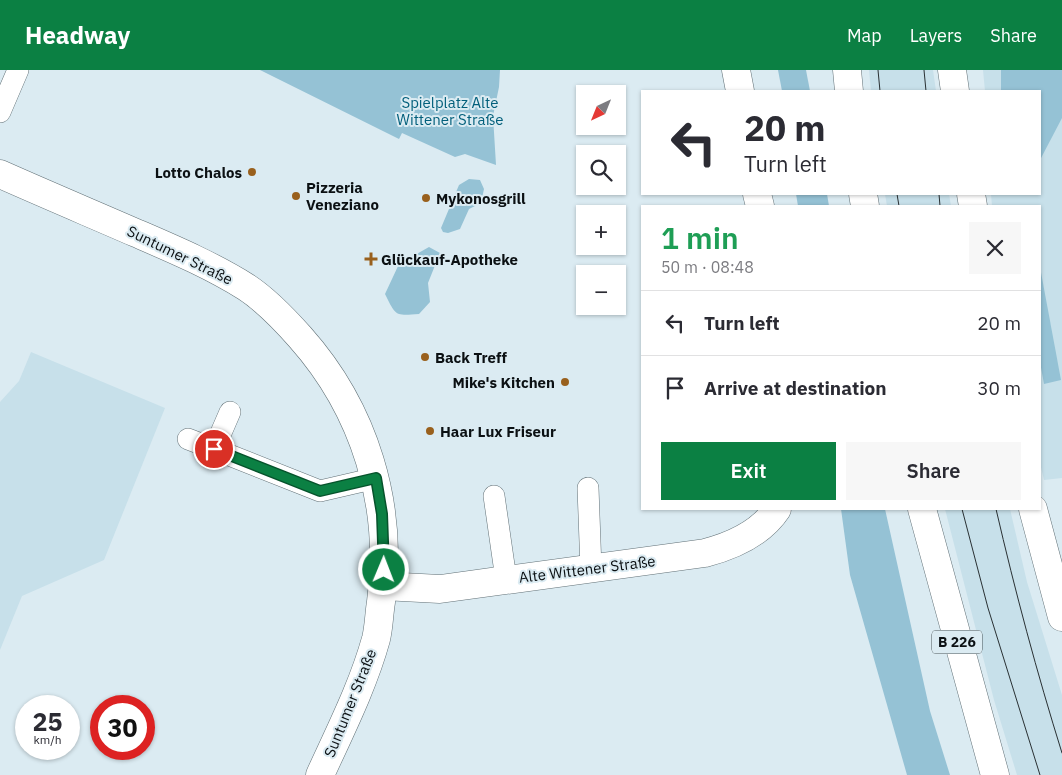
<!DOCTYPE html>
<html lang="en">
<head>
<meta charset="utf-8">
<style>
	:root { --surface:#fff; --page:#f7f7f7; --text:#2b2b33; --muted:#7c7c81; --line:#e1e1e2; --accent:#0b8043 }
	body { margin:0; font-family:"IBM Plex Sans",sans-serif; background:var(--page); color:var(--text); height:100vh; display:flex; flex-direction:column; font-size:19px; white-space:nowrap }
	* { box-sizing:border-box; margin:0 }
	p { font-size:16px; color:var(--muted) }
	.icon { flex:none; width:28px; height:28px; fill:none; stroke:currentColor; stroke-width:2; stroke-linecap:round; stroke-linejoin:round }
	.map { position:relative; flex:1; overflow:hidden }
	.drawer { position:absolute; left:641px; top:135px; width:400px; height:305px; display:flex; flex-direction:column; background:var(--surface); border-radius:0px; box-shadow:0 1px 4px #0004 }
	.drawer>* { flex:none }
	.banner { position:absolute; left:641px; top:20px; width:400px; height:105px; border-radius:0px; box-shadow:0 1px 4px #0004; background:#fff; color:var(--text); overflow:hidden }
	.needle { width:32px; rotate:223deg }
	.buttons { position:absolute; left:576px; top:15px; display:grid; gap:10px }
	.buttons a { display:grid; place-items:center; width:50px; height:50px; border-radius:0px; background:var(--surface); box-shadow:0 1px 4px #0004; font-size:25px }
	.speed { position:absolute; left:15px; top:625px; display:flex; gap:10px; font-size:25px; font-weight:700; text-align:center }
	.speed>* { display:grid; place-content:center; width:65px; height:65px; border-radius:50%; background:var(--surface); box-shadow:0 1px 4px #0004; line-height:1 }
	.speed small { font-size:12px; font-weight:400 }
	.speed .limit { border:8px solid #d22; background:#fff; color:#111 }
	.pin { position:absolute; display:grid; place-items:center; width:42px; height:42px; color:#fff; margin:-21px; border:2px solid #fff; border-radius:50%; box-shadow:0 1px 5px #0007 }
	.me { position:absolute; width:55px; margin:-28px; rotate:1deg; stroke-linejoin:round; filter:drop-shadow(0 0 4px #0008) }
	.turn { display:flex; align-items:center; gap:18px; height:105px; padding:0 20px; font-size:22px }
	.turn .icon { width:65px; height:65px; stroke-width:2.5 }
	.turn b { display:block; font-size:35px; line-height:42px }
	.round { display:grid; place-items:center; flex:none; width:52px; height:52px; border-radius:0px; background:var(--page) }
	.summary { display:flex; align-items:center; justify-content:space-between; height:85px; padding:0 20px }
	h1 { font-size:30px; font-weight:600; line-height:38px; color:#1e9e55 }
	.cta { display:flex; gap:10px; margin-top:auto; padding:10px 20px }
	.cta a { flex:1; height:58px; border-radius:0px; background:var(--accent); color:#fff; font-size:20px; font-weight:600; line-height:58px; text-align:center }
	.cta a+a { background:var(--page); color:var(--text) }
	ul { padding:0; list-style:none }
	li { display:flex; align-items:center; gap:15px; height:65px; padding:0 20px; border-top:1px solid var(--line) }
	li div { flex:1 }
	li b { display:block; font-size:19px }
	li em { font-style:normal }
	header { display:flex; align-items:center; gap:30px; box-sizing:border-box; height:70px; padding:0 25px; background:var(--accent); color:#fff }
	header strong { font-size:24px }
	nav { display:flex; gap:28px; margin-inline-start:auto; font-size:18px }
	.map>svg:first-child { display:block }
	.built { fill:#c7e0ea }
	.green { fill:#95c2d5 }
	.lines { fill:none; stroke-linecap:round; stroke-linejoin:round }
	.service-casing { stroke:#617076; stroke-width:22 }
	.minor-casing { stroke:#617076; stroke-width:29 }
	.primary-casing { stroke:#617076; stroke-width:29 }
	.service { stroke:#fff; stroke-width:21 }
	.minor { stroke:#fff; stroke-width:28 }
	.primary { stroke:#fff; stroke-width:28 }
	.tram { stroke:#293033; stroke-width:1 }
	.route-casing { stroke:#07532c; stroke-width:12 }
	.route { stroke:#0b8043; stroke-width:9 }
	.poi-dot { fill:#99601d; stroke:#dbebf2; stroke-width:2 }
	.labels { text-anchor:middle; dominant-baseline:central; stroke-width:4; stroke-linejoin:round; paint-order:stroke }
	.shield { fill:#dbebf2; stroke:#495256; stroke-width:1 }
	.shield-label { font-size:14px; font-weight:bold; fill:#0b1013 }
	.park-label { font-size:15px; fill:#025f7b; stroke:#dbebf2 }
	.poi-label { font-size:15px; font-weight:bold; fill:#0b1013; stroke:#dbebf2; text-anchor:start }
	.street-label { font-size:15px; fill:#0b1013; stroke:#dbebf2 }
</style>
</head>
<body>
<header>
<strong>Headway</strong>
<nav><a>Map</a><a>Layers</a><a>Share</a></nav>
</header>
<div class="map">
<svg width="1062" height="705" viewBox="0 0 1062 705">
	<rect width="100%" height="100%" fill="#dbebf2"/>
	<!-- built -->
	<g class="built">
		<path d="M869 0H933L936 21H871Z"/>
		<path d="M983 0H1062V408L1044 410 1040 393V136H992L991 124H1040V21H985Z"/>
		<path d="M885 124H949L951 136H887Z"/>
		<path d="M31 282 165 338 104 490 22 526 0 580V332L19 311Z"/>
		<path d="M945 439H1010L1027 512 1062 625V705H1017L994 630Z"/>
	</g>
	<!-- green -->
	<g class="green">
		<path d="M260 0H500L499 17 493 46 496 95 465 84 455 87 402 63 399 69Z"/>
		<path d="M778 0H806L810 21H782Z"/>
		<path d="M1001 0H1062V48L1040 90V21H1001Z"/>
		<path d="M469 109 480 110 484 119 481 133 469 139 460 159 448 163 443 162 441 158 459 115Z"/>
		<path d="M796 124H827L829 136H798Z"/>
		<path d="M429 177 440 183 428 213 430 232 419 244C395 246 396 246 385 224L399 194Z"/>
		<path d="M1040 197 1061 310 1044 314 1040 292Z"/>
		<path d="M841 439H885L930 641 950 705H907L850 505Z"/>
	</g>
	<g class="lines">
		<!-- service casing -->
		<g class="service-casing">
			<g id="service">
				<path d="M0 42 18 0"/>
				<path d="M230 342 214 379 320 421 376 408"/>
				<path d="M188 369 214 379"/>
				<path d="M588 418 591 499"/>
				<path d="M494 426 506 509"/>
			</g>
		</g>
		<!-- minor casing -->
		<g class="minor-casing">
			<g id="minor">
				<path d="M736 0 740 21"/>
				<path d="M0 104C45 124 90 143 136 163 173 179 211 195 246 217 266 230 284 249 300 267 365 340 394 435 381 532 379 544 379 557 376 569 363 616 340 661 320 705"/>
				<path d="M757 124 760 136"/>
				<path d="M383 516 440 519 705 483C732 476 761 463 777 439"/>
			</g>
		</g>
		<!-- primary casing -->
		<g class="primary-casing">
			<g id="primary">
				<path d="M847 0 849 21"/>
				<path d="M952 0 955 21"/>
				<path d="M863 124 865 136"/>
				<path d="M971 124 973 136"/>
				<path d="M922 439 995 705"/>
				<path d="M1033 439 1062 547"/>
			</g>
		</g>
		<!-- service -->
		<use href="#service" class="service"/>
		<!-- minor -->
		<use href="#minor" class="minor"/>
		<!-- primary -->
		<use href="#primary" class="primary"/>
		<!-- tram -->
		<g class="tram">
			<path d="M878 0 880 21"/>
			<path d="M924 0 926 21"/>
			<path d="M897 124 899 136"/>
			<path d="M939 124 940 136"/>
			<path d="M962 439 988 538 1040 705"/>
			<path d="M996 439C1015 521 1037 603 1062 683"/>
		</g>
	</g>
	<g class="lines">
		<!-- route casing -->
		<g class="route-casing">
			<path id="route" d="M214 379 320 421 376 408 382 444 384 500"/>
		</g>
		<!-- route -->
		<use href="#route" class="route"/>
	</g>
	<!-- markers -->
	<g class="poi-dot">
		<circle cx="252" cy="102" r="5"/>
		<circle cx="296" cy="126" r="5"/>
		<circle cx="426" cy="128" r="5"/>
		<path d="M368.5 181.5h5v5h5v5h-5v5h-5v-5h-5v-5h5z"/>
		<circle cx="425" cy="287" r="5"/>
		<circle cx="565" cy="312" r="5"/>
		<circle cx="430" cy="361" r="5"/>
	</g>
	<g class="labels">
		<!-- shield labels -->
		<rect class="shield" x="932" y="560.5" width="50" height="23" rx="4"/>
		<g class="shield-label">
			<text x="957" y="572">B 226</text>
		</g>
		<!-- park labels -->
		<g class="park-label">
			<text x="450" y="32">Spielplatz Alte<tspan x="450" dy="17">Wittener Straße</tspan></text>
		</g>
		<!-- poi labels -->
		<g class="poi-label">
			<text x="242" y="102" text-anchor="end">Lotto Chalos</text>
			<text x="306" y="117">Pizzeria<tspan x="306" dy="17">Veneziano</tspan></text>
			<text x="436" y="128">Mykonosgrill</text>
			<text x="381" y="189">Glückauf-Apotheke</text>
			<text x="435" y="287">Back Treff</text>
			<text x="555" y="312" text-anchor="end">Mike's Kitchen</text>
			<text x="440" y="361">Haar Lux Friseur</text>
		</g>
		<!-- street labels -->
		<g class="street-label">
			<text transform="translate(180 185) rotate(26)">Suntumer Straße</text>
			<text transform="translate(587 499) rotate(-7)">Alte Wittener Straße</text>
			<text transform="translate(350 633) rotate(-68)">Suntumer Straße</text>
		</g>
	</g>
</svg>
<div class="buttons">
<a><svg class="needle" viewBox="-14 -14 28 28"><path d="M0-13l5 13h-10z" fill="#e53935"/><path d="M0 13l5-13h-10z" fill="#7c7c81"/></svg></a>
<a><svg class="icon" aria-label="search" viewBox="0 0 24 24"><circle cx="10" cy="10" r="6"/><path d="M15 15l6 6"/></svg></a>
<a>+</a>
<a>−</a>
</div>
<div class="speed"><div>25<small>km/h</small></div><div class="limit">30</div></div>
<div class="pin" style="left:214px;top:379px;background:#d93025"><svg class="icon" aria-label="arrive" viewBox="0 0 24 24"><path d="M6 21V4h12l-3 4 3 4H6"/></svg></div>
<svg class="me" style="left:384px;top:500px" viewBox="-20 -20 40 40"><circle r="17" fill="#0b8043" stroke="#fff" stroke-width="3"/><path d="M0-11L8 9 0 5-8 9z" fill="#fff"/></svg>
<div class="banner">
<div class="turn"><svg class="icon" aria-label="left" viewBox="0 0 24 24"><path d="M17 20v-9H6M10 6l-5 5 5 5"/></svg><div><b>20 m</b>Turn left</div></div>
</div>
<section class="drawer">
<div class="summary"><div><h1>1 min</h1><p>50 m · 08:48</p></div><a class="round"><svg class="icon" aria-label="close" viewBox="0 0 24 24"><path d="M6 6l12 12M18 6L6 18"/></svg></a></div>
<ul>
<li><svg class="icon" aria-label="left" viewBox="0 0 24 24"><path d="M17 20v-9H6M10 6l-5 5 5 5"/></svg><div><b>Turn left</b></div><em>20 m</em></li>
<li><svg class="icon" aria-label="arrive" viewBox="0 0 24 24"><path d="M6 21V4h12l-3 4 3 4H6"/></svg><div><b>Arrive at destination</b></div><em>30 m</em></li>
</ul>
<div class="cta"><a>Exit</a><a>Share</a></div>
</section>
</div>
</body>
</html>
